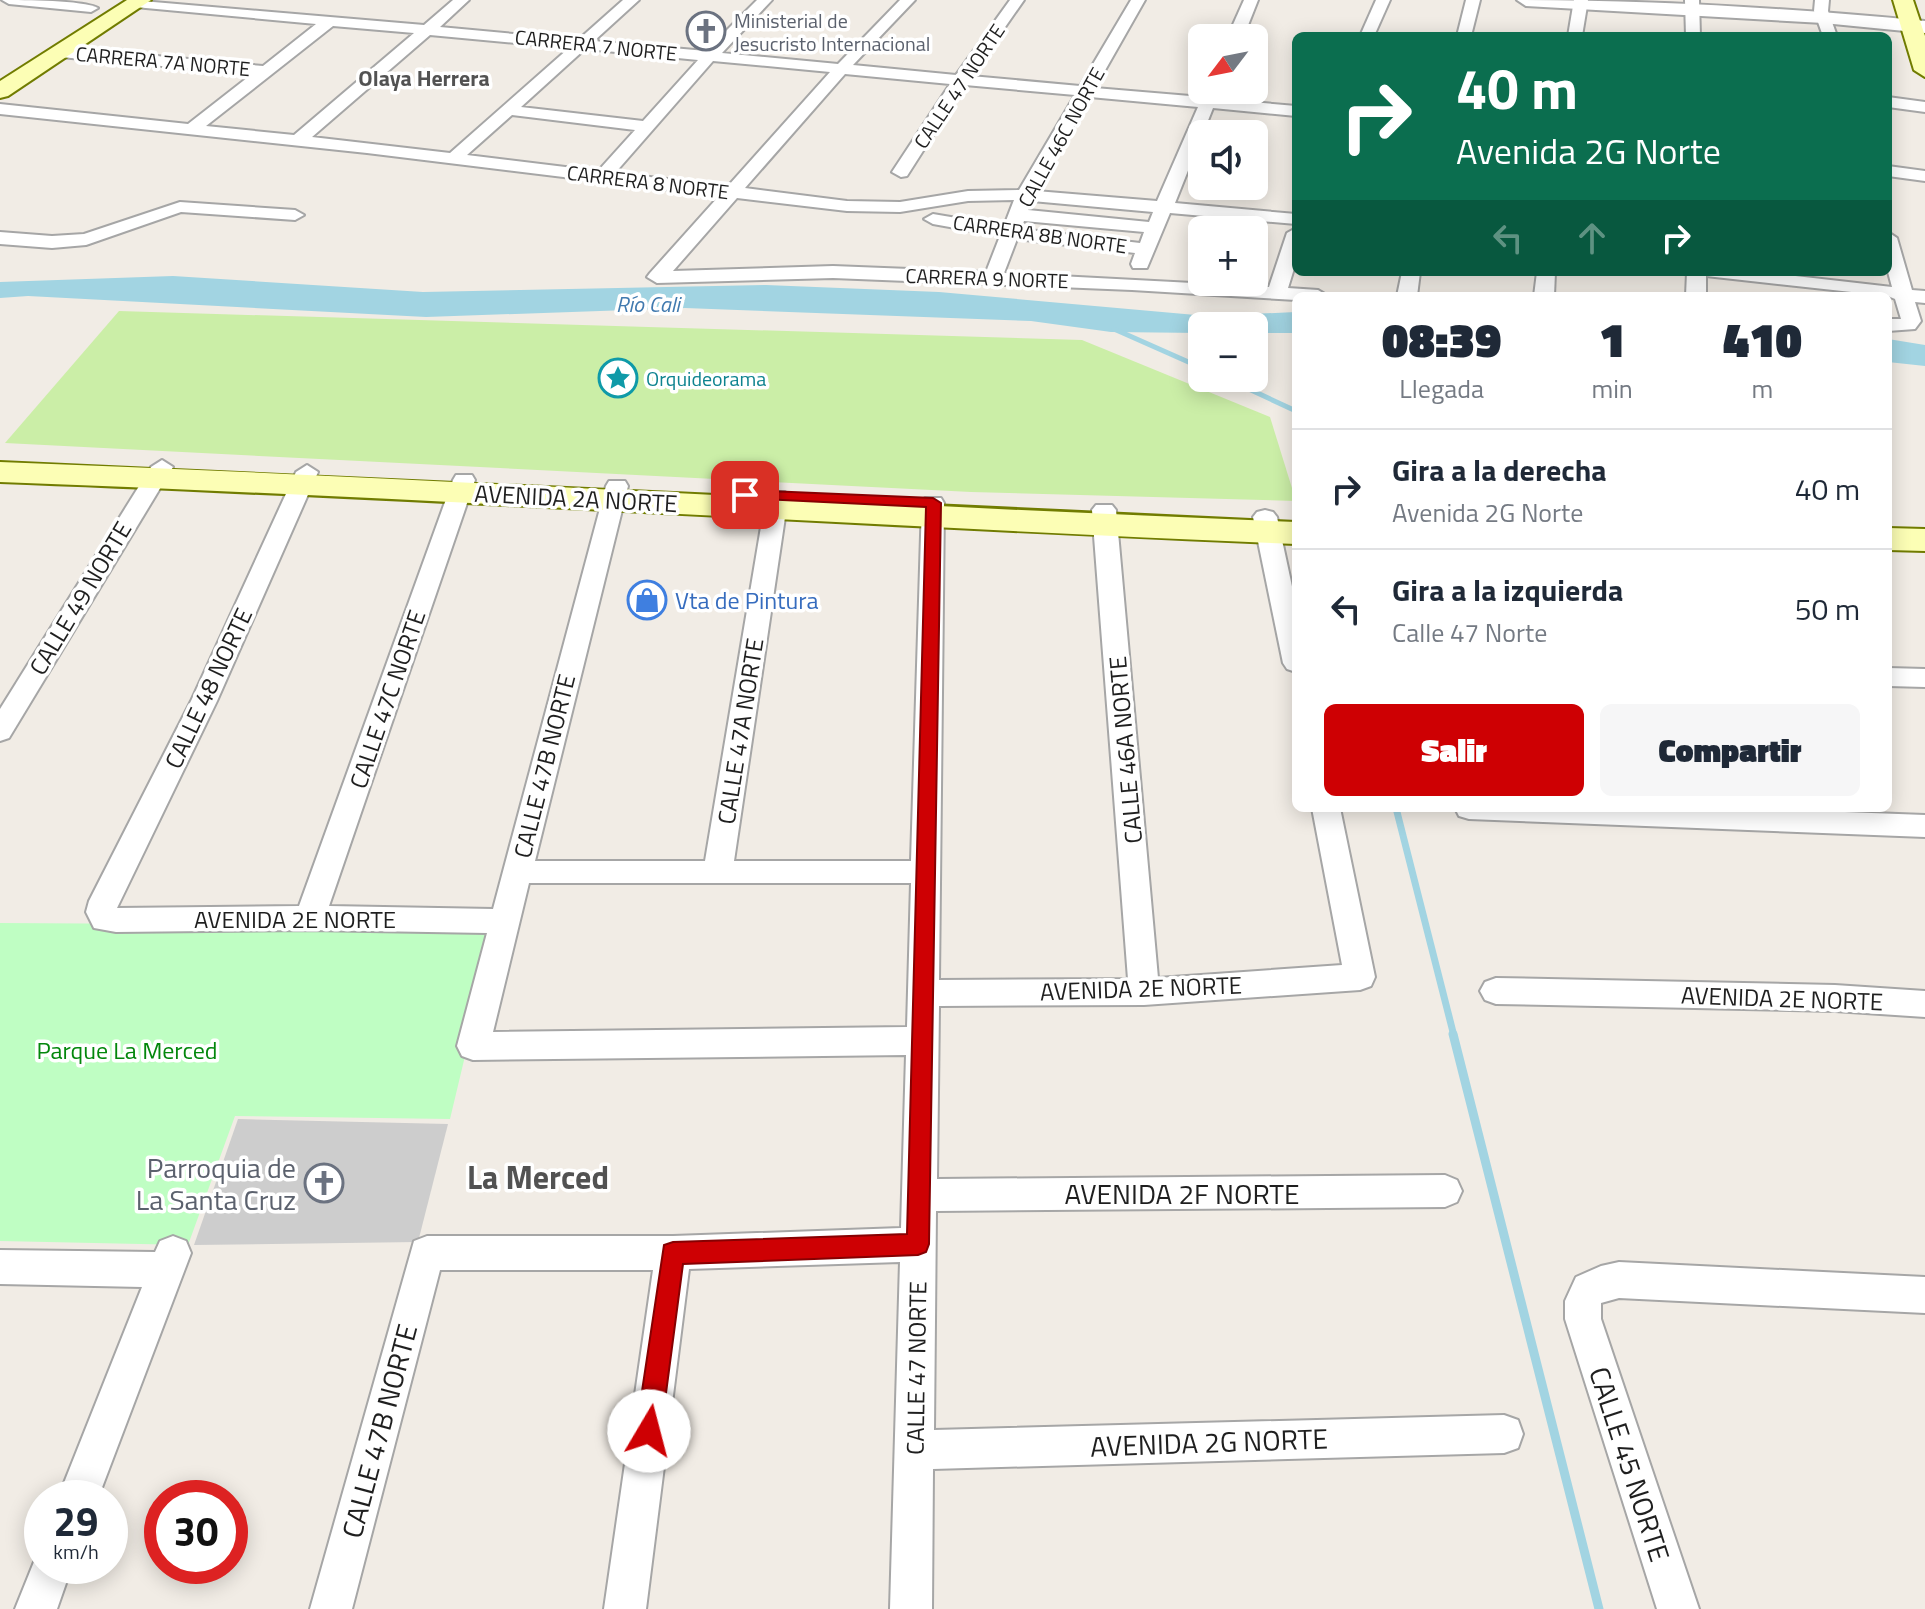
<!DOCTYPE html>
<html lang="es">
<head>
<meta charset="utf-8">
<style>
	:root { --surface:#fff; --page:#f6f6f7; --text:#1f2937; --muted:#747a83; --line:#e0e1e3; --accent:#ce0003 }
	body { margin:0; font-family:"Titillium Web",sans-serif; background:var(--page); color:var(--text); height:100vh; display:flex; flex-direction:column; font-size:30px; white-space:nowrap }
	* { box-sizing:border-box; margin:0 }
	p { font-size:26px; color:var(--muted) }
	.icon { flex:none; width:44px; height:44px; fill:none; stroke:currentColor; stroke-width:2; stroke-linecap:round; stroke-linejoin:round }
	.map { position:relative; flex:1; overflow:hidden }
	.sheet { position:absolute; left:1292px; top:292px; width:600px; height:520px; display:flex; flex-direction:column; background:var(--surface); border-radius:12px; box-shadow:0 4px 20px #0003 }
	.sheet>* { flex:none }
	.banner { position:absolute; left:1292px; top:32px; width:600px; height:244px; border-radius:12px; box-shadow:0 4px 20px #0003; background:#0b6e4f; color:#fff; overflow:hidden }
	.needle { width:52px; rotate:238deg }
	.tools { position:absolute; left:1188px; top:24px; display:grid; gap:16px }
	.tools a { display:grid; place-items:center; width:80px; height:80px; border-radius:12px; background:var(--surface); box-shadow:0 4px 20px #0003; font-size:40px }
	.speed { position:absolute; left:24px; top:1480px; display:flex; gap:16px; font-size:40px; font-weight:700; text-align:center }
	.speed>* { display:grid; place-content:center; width:104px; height:104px; border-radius:50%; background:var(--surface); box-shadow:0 4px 20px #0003; line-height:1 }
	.speed small { font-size:20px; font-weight:400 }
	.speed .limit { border:12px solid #d22; background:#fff; color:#111 }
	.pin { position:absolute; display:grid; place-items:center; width:68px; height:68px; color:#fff; margin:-34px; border-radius:16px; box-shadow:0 4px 12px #0006 }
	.me { position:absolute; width:88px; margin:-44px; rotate:8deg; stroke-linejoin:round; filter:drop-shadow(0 0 6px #0008) }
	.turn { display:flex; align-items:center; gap:28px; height:168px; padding:0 32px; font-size:36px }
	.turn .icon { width:104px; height:104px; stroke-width:2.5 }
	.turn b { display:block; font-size:56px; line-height:68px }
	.lanes { display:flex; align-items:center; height:76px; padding:0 32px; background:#0003; justify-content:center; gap:40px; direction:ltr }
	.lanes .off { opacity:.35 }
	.eta { display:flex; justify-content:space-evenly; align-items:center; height:136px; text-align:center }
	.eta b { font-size:48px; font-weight:800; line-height:56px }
	.cta { display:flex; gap:16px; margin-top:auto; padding:16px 32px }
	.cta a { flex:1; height:92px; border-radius:12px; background:var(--accent); color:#fff; font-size:32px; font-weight:800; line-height:92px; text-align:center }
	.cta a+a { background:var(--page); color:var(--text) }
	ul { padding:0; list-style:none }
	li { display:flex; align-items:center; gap:24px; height:120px; padding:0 32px; border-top:2px solid var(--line) }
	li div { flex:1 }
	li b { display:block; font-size:30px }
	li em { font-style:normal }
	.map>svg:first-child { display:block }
	.religious { fill:#cdcdcd }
	.grass { fill:#cbeea7 }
	.park { fill:#bffec3 }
	.water { fill:#a2d4e2 }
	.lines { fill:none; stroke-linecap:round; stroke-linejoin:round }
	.stream-far2 { stroke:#a2d4e2; stroke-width:5 }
	.stream-far1 { stroke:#a2d4e2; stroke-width:7 }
	.stream { stroke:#a2d4e2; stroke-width:9 }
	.minor-casing { stroke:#a6a6a6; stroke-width:4 }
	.tertiary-casing { stroke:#a6a6a6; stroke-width:4 }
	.secondary-casing { stroke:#717c00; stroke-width:4 }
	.minor { fill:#fff; fill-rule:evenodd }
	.tertiary { fill:#fff; fill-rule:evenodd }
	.secondary { fill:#fcfeb5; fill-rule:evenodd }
	.route { fill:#ce0003; stroke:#860002; stroke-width:2 }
	.labels { text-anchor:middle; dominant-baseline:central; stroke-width:7; stroke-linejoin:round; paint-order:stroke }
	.far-worship-label { font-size:20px; fill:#5b616d; stroke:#fff; text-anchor:start }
	.far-street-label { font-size:20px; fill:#1f1f1f; stroke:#fff }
	.far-culture-label { font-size:20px; fill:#0d838f; stroke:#fff; text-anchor:start }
	.far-neighbourhood-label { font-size:22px; font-weight:bold; fill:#525252; stroke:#fff }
	.far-water-label { font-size:22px; font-style:italic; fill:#417aaf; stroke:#fff }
	.street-label { font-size:24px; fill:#1f1f1f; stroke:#fff }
	.shop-label { font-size:24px; fill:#366cbe; stroke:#fff; text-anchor:start }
	.park-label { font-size:24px; fill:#03870c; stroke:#fff }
	.near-worship-label { font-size:28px; fill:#5b616d; stroke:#fff; text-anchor:end }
	.near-street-label { font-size:28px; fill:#1f1f1f; stroke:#fff }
	.near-neighbourhood-label { font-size:32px; font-weight:bold; fill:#525252; stroke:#fff }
</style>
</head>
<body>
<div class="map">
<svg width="1925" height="1609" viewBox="0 0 1925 1609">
	<rect width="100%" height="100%" fill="#f1ece5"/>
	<!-- religious -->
	<path class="religious" d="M238 1119 448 1124 418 1242 194 1245Z"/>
	<!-- grass -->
	<path class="grass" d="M119 311 1082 340 1270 417 1296 501 971 492 5 443Z"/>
	<!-- park -->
	<path class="park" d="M0 923 496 926 450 1119 235 1116 188 1245 0 1241Z"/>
	<!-- water -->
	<g class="water">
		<path d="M173 276 423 292 766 285 939 292 1207 316 1296 312V333H1254V326H1202V333L1111 332 1031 321 685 308 426 317 28 296 0 298V282Z"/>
		<path d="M1888 339 1925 345V366L1888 362Z"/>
	</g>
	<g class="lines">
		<!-- stream-far2 -->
		<g class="stream-far2">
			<path d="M1114 329 1202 368"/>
			<path d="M1225 378 1296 411"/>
		</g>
		<!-- stream-far1 -->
		<path class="stream-far1" d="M1396 808 1454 1036"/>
		<!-- stream -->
		<path class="stream" d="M1453 1034 1599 1609"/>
		<!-- minor casing -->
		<g class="minor-casing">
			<g id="minor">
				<path d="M2 0C25 0 82 0 98 8L91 12 9 4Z"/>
				<path d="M130 0 424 25 453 0H469L440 27 578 40 623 0H639L594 41 706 51 757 0H772L722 53 838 64 900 0H915L853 65 956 75 1010 0H1024L971 76 1080 86 1131 0H1145L1095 88 1202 97 1205 90H1221L1217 99 1296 106V116L1213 108 1175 203 1296 214V224L1170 213 1147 268H1133L1131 264 1135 253 1017 239 1004 273 1269 287 1287 233 1296 228V262L1288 288 1318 290 1328 296H1296V300L1132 290 833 278 657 283 647 277 650 273 719 196 367 153 0 114V104L188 124 252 74 60 57 52 52 60 47 263 66 316 24 135 7 130 6ZM333 26 414 33 294 135 206 126ZM430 35 569 48 450 153 312 137ZM585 49 698 60 643 121 521 107ZM713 61 830 72 728 186 615 173ZM845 74 950 84 892 172 901 177 907 176 965 85 1075 95 1019 190 968 191 900 202 847 201 745 188ZM1090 97 1198 107 1157 201 1036 191ZM512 115 635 130 598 171 467 155ZM737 198 847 211 900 212 968 201 1014 200 1004 226 933 214 924 219 933 224 1000 236 986 272 833 266 673 271ZM1032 201 1153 212 1149 222 1028 210ZM1024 221 1144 232 1140 243 1021 229Z"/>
				<path d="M1244 0H1258L1243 38H1227Z"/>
				<path d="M1376 0H1390L1374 36H1360Z"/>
				<path d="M1466 0H1480L1471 36H1457Z"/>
				<path d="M1574 0H1588L1582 36H1568Z"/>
				<path d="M1685 0H1699L1700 36H1686Z"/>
				<path d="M1815 0H1829L1828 11 1837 36H1823L1814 11Z"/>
				<path d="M1888 97 1925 102V112L1888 107Z"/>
				<path d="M1888 166 1925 171V181L1888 176Z"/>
				<path d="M1255 181 1264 186 1261 190H1248L1245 186H1254Z"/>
				<path d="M180 202 295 210 304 215 295 220 181 212 86 245 52 248 0 244V232L52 236 84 234Z"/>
				<path d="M1888 232 1897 238 1912 290 1925 291V303L1915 302 1921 321 1915 329 1888 331V319H1901L1895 299 1888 296 1706 276V296H1686L1687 272H1760L1892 287 1888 272Z"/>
				<path d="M1402 272H1420L1417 296H1397Z"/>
				<path d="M1537 272H1555L1554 296H1534Z"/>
				<path d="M162 460 173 467 9 738 0 741V709L151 467Z"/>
				<path d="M307 465 318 472 217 701 117 908 299 906 453 480 456 475H472L475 480 329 906 493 909 606 486 609 481H625L628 486 535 861H705L766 497 769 492H785L788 497 734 861H911L922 503 925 498H941L944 503 939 980 1128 979 1092 510 1096 505H1112L1116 510 1158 978 1342 965 1312 808H1340L1375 977 1371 986 1360 990 1144 1005 939 1006 937 1179 1445 1175 1457 1180 1462 1191 1457 1202 1445 1207 936 1211 934 1430 1504 1415 1518 1420 1523 1434 1518 1448 1504 1453 933 1469 932 1609H890L900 1262 689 1269 646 1609H604L653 1270H440L352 1609H310L414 1241 427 1236H673L901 1228 906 1055 473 1060 462 1056 457 1046 487 933 310 930 116 932 94 928 86 912 89 901 191 701 296 472ZM529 883H911L907 1027 493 1032Z"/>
				<path d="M1265 510 1273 512 1277 517 1296 605V672L1287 669 1283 663 1253 517 1257 512Z"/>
				<path d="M1888 668 1925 669V687L1888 686Z"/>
				<path d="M1455 808H1741L1925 815V837L1469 819 1459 816Z"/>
				<path d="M1496 978 1835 985 1925 991V1017L1835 1011 1496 1004 1485 1000 1480 991 1485 982Z"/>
				<path d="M173 1236 186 1241 191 1253 98 1498H58L142 1287 0 1284V1250L155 1252 160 1241Z"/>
				<path d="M1619 1262 1925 1277V1313L1619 1298 1601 1303V1319L1699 1609H1657L1565 1319V1301L1576 1277 1601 1266Z"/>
				<path d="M42 1550V1566H72L57 1609H15L38 1552Z"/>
			</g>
		</g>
		<!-- tertiary casing -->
		<g class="tertiary-casing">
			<path id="tertiary" d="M1517 0C1653 0 1789 8 1925 21V33L1823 23 1526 6Z"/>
		</g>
		<!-- secondary casing -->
		<g class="secondary-casing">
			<g id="secondary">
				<path d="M127 0H151L8 96 0 98V81Z"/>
				<path d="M1893 0H1913L1925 36V77L1914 70Z"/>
				<path d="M0 462C432 478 864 505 1296 522V544C864 526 432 498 0 482Z"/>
				<path d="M1888 528 1925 529V551L1888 550Z"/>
			</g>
		</g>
		<!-- minor -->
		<use href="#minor" class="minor"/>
		<!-- tertiary -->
		<use href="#tertiary" class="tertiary"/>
		<!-- secondary -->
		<use href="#secondary" class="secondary"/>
	</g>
	<!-- route -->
	<path class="route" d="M745 490 933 498 941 503 929 1244 926 1252 918 1255 683 1264 661 1431 657 1440 649 1444 640 1440 636 1431 664 1245 673 1242 907 1234 926 507 740 498 737 495Z"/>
	<!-- icons -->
	<defs>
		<g id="church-ring" transform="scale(2)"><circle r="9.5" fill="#fff" stroke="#6b7280" stroke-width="1.5"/><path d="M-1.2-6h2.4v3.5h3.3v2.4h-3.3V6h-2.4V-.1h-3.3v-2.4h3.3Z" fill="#6b7280"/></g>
		<g id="sight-ring" transform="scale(2)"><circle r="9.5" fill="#fff" stroke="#0f9aa8" stroke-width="1.5"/><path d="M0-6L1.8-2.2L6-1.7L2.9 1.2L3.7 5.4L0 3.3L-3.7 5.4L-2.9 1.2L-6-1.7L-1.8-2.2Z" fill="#0f9aa8"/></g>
		<g id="shop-ring" transform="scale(2)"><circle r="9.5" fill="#fff" stroke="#3f7fe0" stroke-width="1.5"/><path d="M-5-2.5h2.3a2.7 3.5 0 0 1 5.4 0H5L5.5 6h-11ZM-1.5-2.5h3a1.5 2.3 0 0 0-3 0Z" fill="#3f7fe0"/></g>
	</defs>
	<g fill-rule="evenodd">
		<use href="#church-ring" x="706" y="31"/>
		<use href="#sight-ring" x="618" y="378"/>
		<use href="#shop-ring" x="647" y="600"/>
		<use href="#church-ring" x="324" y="1183"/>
	</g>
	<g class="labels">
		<!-- far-worship labels -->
		<g class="far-worship-label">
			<text x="734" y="20">Ministerial de<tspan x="734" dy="23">Jesucristo Internacional</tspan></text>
		</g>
		<!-- far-street labels -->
		<g class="far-street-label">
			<text transform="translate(596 45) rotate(6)">CARRERA 7 NORTE</text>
			<text transform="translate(163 61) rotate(5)">CARRERA 7A NORTE</text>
			<text transform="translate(959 86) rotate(-56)">CALLE 47 NORTE</text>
			<text transform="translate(1061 137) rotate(-61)">CALLE 46C NORTE</text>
			<text transform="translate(648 182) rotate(7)">CARRERA 8 NORTE</text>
			<text transform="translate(1040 234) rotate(8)">CARRERA 8B NORTE</text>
			<text transform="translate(987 278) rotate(2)">CARRERA 9 NORTE</text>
		</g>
		<!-- far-culture labels -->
		<g class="far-culture-label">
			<text x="646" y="378">Orquideorama</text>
		</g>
		<!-- far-neighbourhood labels -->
		<g class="far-neighbourhood-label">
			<text x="424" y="78">Olaya Herrera</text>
		</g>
		<!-- far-water labels -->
		<g class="far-water-label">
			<text x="648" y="304">Río Cali</text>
		</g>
		<!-- street labels -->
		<g class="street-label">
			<text transform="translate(576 498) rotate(3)">AVENIDA 2A NORTE</text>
			<text transform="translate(80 598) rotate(-59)">CALLE 49 NORTE</text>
			<text transform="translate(208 688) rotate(-65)">CALLE 48 NORTE</text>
			<text transform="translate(387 699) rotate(-71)">CALLE 47C NORTE</text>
			<text transform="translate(740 731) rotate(-81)">CALLE 47A NORTE</text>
			<text transform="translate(1125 750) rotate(-95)">CALLE 46A NORTE</text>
			<text transform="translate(544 766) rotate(-76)">CALLE 47B NORTE</text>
			<text x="295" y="919">AVENIDA 2E NORTE</text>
			<text transform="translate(1141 988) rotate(-2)">AVENIDA 2E NORTE</text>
			<text transform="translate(1782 998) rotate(2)">AVENIDA 2E NORTE</text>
			<text transform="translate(916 1368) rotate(-89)">CALLE 47 NORTE</text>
		</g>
		<!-- shop labels -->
		<g class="shop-label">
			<text x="675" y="600">Vta de Pintura</text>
		</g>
		<!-- park labels -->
		<g class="park-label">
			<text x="127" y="1050">Parque La Merced</text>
		</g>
		<!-- near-worship labels -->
		<g class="near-worship-label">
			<text x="296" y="1167">Parroquia de<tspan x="296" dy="32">La Santa Cruz</tspan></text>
		</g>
		<!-- near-street labels -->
		<g class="near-street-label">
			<text x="1182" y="1193">AVENIDA 2F NORTE</text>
			<text transform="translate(379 1431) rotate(-75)">CALLE 47B NORTE</text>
			<text transform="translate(1209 1442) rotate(-2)">AVENIDA 2G NORTE</text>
			<text transform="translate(1630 1464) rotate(72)">CALLE 45 NORTE</text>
		</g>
		<!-- near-neighbourhood labels -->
		<g class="near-neighbourhood-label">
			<text x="538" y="1177">La Merced</text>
		</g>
	</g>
</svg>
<div class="tools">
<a><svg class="needle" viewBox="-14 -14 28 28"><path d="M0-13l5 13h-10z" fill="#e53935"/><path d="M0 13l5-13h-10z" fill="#747a83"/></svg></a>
<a><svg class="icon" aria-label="sound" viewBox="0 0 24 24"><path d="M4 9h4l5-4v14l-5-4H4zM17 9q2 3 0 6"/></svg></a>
<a>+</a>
<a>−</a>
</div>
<div class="speed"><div>29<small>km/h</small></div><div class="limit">30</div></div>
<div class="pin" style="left:745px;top:495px;background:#d93025"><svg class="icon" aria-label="arrive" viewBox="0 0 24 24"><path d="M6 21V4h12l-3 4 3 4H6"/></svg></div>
<svg class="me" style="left:649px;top:1431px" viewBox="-20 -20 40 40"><circle r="19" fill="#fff"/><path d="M0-13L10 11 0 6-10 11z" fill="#ce0003"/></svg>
<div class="banner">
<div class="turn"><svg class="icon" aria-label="right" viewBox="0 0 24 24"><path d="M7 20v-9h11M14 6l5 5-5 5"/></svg><div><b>40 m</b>Avenida 2G Norte</div></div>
<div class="lanes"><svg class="icon off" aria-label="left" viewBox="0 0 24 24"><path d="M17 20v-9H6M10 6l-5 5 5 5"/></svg><svg class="icon off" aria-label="ahead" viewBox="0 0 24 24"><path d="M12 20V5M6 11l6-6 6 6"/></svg><svg class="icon" aria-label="right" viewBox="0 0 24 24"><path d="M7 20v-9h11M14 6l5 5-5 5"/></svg></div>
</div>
<section class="sheet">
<div class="eta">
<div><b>08:39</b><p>Llegada</p></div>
<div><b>1</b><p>min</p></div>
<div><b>410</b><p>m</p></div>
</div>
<ul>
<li><svg class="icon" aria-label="right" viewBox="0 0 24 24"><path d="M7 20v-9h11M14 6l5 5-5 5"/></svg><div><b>Gira a la derecha</b><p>Avenida 2G Norte</p></div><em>40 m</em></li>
<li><svg class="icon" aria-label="left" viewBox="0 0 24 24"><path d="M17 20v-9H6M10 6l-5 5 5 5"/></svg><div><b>Gira a la izquierda</b><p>Calle 47 Norte</p></div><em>50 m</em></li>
</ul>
<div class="cta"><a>Salir</a><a>Compartir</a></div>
</section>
</div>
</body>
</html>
